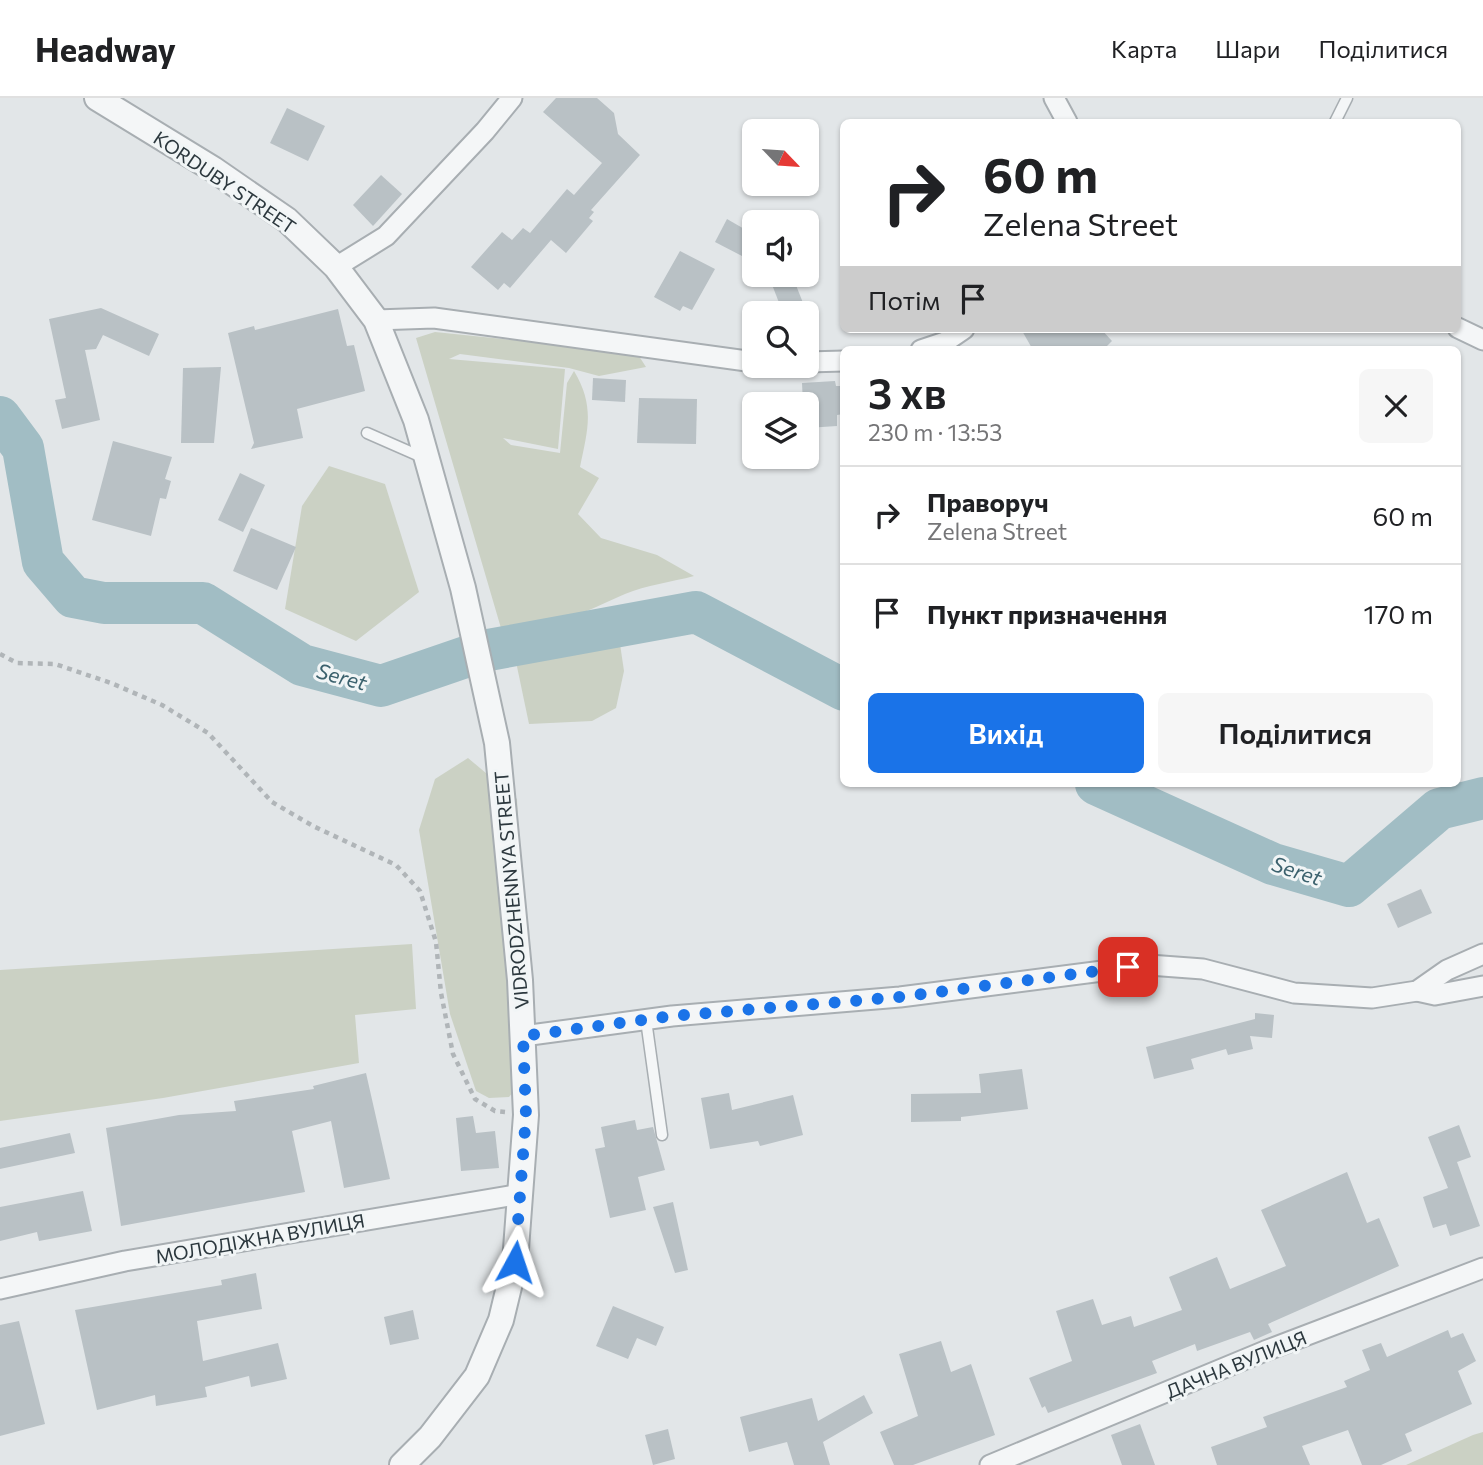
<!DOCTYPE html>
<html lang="uk">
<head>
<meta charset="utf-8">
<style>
	:root { --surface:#fff; --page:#f6f6f6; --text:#202124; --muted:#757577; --line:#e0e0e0; --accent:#1a73e8 }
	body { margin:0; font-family:Commissioner,sans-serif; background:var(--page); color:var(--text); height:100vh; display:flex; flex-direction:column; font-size:26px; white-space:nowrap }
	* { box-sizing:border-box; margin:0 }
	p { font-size:23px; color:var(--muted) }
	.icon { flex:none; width:38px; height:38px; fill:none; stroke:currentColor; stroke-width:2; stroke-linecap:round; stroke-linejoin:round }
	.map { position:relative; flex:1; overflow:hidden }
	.drawer { position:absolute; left:840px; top:248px; width:621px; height:441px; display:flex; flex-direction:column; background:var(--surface); border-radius:10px; box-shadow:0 2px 5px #0004 }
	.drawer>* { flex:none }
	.guide { position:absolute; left:840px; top:21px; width:621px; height:214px; border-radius:10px; box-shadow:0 2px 5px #0004; background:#fff; color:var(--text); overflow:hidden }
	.needle { width:46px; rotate:115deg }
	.controls { position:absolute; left:742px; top:21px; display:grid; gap:14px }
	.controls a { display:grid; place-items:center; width:77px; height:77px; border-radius:10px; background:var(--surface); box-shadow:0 2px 5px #0004; font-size:35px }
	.pin { position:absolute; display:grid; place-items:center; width:60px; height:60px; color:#fff; margin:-30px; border-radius:14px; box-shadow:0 4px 10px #0006 }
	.me { position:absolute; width:77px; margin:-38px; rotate:5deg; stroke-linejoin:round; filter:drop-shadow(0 0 5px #0008) }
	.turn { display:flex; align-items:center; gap:24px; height:147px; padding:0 28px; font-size:32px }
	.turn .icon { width:91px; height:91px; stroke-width:2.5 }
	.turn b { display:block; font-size:49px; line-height:60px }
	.then { display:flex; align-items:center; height:66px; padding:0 28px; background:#0003; gap:14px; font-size:26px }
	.round { display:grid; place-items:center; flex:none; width:74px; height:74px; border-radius:10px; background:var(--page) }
	.head { display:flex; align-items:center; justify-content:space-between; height:119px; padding:0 28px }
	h1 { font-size:42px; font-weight:600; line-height:52px }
	.button { display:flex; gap:14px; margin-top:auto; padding:14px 28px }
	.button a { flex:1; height:80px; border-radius:10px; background:var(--accent); color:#fff; font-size:28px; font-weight:600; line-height:80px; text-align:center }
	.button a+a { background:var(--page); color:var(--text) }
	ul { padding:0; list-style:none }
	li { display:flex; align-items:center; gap:21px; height:98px; padding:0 28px; border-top:2px solid var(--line) }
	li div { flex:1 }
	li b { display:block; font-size:26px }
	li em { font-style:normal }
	header { display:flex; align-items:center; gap:42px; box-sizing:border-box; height:98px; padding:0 35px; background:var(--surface); border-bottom:2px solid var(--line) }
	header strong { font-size:33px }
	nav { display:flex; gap:38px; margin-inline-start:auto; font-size:24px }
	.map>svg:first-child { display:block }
	.green { fill:#cbd1c4 }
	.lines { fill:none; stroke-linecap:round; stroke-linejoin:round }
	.river { stroke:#a1bdc4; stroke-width:42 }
	.building { fill:#b9c1c5 }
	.service-casing { stroke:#a8aeb2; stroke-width:13 }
	.minor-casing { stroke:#a8aeb2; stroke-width:23 }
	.tertiary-casing { stroke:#a8aeb2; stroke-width:28 }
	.path { stroke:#b0b5b8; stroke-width:4.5; stroke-dasharray:5 5; stroke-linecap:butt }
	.service { stroke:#f4f6f7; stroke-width:10 }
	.minor { stroke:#f4f6f7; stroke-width:19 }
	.tertiary { stroke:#f4f6f7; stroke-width:24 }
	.route { stroke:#1a73e8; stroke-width:12; stroke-dasharray:0 21.6 }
	.labels { text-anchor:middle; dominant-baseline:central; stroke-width:6; stroke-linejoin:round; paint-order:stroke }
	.street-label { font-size:19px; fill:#2c383e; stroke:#f1f5f6 }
	.water-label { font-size:21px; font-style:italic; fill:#3b616d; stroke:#f1f5f6 }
</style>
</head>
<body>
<header>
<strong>Headway</strong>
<nav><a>Карта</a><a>Шари</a><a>Поділитися</a></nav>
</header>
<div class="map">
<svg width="1483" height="1367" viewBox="0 0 1483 1367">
	<rect width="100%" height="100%" fill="#e2e6e8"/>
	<!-- green -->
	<g class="green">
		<path d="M435 234 637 255 646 269 599 278 569 270 460 256 449 261 565 271 558 351 503 340 511 347 560 355 567 285 574 273C595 308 588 331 580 369L599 380 578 416 601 440 657 457 694 478C672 484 646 487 625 496 584 514 549 533 503 537L416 240Z"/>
		<path d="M329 368 385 386 419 494 356 543 285 511 302 408Z"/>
		<path d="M561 544 620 546 624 573 616 610 592 623 529 626 515 559Z"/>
		<path d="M468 660 517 701 530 973 509 999 489 1000 476 993 450 916 419 732 435 681Z"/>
		<path d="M412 846 416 911 355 917 359 965 163 1000 0 1023V872Z"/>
		<path d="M1483 1334V1367H1406L1473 1337Z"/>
	</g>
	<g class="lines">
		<!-- river -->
		<g class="river">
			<path d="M0 319 23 350 43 464 73 499 104 505H203L302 567 381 588 483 553 696 514 844 592"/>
			<path d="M1096 686 1273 766 1349 788 1439 711 1483 700"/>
		</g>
	</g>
	<!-- building -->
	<g class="building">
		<path d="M556 0H597L614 15 618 36 640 57 591 112 594 114 589 120 593 123 566 155 551 142 510 190 504 185 498 192 471 169 502 134 512 142 523 130 530 135 567 91 574 97 602 65 543 14Z"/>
		<path d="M287 10 325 28 308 63 270 45Z"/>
		<path d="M381 77 402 96 373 128 353 107Z"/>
		<path d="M727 121 753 136 742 158 715 144Z"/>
		<path d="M680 153 715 171 692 212 683 208 680 213 654 199Z"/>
		<path d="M792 177 807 215H783L771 184Z"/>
		<path d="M101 210 159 236 149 258 103 237 96 251 85 252 100 322 62 331 55 302 66 300 49 221Z"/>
		<path d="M338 211 347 248 354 247 365 293 297 311 303 340 251 351 254 345 228 235 254 228 255 232Z"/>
		<path d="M1021 231H1101L1112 243 1103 252H1033Z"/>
		<path d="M221 269 214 345H181L183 270Z"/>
		<path d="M593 280 626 282 625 304 592 302Z"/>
		<path d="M835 283 836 288H844V316L837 317V328L807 330V306H803L802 285Z"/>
		<path d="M639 300 697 301 696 346 637 345Z"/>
		<path d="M113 343 172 359 165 381 171 383 166 401 160 400 151 438 92 422Z"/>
		<path d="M240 375 265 387 243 434 218 422Z"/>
		<path d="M251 430 296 449 277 492 233 473Z"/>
		<path d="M1421 791 1432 815 1398 830 1387 806Z"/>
		<path d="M1255 915 1274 917 1272 940 1250 938 1253 951 1228 957 1226 951 1191 961 1194 971 1154 981 1146 949 1255 921Z"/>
		<path d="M1022 971 1028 1011 961 1019V1023L911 1024V996L981 995 979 976Z"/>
		<path d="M366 975 390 1081 344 1090 331 1023 292 1033 305 1094 121 1128 106 1030 179 1017 236 1013 234 1003 314 991 313 988Z"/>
		<path d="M729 995 732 1012 793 997 803 1037 760 1048 758 1043 710 1051 701 1000Z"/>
		<path d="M473 1018 476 1035 495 1033 499 1070 461 1073 456 1020Z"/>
		<path d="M635 1022 637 1032 653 1029 665 1072 638 1079 646 1112 610 1120 595 1051 605 1049 601 1029Z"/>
		<path d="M1459 1027 1471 1059 1457 1064 1480 1128 1450 1138 1446 1126 1433 1130 1423 1099 1448 1090 1428 1039Z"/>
		<path d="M70 1035 75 1055 0 1071V1050Z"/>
		<path d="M1347 1074 1367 1125 1379 1120 1399 1168 1268 1226 1272 1234 1254 1242 1250 1234 1197 1253 1195 1246 1152 1263 1157 1275 1048 1315 1045 1308 1042 1310 1029 1280 1072 1263 1056 1213 1093 1201 1102 1227 1131 1218 1134 1229 1182 1212 1169 1179 1217 1159 1230 1191 1286 1168 1261 1112Z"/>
		<path d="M83 1093 92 1133 39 1143 37 1134 0 1143V1109Z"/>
		<path d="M673 1104 688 1172 675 1175 653 1109Z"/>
		<path d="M256 1175 262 1211 197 1223 203 1263 278 1245 287 1281 251 1289 249 1278 205 1289 207 1299 156 1308 155 1297 97 1312 75 1212 222 1187 221 1182Z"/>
		<path d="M613 1208 664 1229 656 1248 637 1240 628 1261 596 1248Z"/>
		<path d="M413 1212 419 1241 390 1247 384 1219Z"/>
		<path d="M19 1223 45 1326 0 1338V1227Z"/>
		<path d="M1448 1232 1451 1240 1463 1235 1476 1263 1458 1273 1472 1306 1405 1336 1412 1353 1381 1367H1362L1348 1332 1302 1348 1310 1367H1217L1211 1349 1267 1329 1263 1319 1347 1289 1344 1283 1370 1272 1362 1252 1381 1245 1387 1259Z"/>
		<path d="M941 1243 951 1274 971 1266 995 1337 913 1367H894L880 1334 918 1318 899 1256Z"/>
		<path d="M864 1297 873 1315 823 1344 830 1367H794L787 1344 749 1354 740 1319 812 1300 818 1323Z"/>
		<path d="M1140 1326 1155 1367H1122L1111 1337Z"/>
		<path d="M668 1331 675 1361 653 1367 645 1337Z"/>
	</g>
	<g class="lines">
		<!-- service casing -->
		<g class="service-casing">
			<g id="service">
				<path d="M1335 24 1347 0"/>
				<path d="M367 335 424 360"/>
				<path d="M646 922 662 1037"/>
			</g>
		</g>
		<!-- minor casing -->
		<g class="minor-casing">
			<g id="minor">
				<path d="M1054 0 1067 24"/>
				<path d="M336 169 386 138 485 33 512 0"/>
				<path d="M376 222 434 220 754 264"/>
				<path d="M1458 230 1483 242"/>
				<path d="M921 252 945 244 964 231"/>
				<path d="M807 264 844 263"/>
				<path d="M1417 893 1435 897 1483 888"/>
				<path d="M523 938 672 918 900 899 1149 867 1203 871 1294 895 1372 900 1417 893 1447 872 1483 856"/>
				<path d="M0 1191 125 1163 521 1096"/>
				<path d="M990 1367 1265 1253 1483 1170"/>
			</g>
		</g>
		<!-- tertiary casing -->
		<g class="tertiary-casing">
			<path id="tertiary" d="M97 0 213 71 287 122 336 169 376 222 416 322 463 490 497 645 520 882 526 1017 515 1164 501 1222 477 1278 430 1339 402 1367"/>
		</g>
		<!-- path -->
		<path class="path" d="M0 556 17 565 55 566 111 585 162 607 208 635 272 704 313 728 396 767 420 793 436 844 441 895 453 956 475 1001 495 1013 505 1014"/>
		<!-- service -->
		<use href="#service" class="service"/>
		<!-- minor -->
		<use href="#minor" class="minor"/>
		<!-- tertiary -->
		<use href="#tertiary" class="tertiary"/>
	</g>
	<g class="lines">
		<!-- route -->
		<path class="route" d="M515 1164 526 1017 523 938 672 918 900 899 1128 869"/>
	</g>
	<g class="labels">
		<!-- street labels -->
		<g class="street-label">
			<text transform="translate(225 84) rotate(34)">KORDUBY STREET</text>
			<text transform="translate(511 792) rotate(-95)">VIDRODZHENNYA STREET</text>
			<text transform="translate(260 1140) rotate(-10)">МОЛОДІЖНА ВУЛИЦЯ</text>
			<text transform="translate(1236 1266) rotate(-22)">ДАЧНА ВУЛИЦЯ</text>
		</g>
		<!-- water labels -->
		<g class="water-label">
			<text transform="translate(342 578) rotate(15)">Seret</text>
			<text transform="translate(1297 772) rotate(18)">Seret</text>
		</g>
	</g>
</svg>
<div class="controls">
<a><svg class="needle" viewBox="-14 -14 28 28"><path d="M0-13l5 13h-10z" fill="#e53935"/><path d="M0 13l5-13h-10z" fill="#757577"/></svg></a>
<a><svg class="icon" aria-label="sound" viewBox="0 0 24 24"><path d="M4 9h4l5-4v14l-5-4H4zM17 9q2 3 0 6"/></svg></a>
<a><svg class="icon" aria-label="search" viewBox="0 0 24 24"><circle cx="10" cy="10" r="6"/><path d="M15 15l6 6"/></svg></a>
<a><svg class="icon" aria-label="layers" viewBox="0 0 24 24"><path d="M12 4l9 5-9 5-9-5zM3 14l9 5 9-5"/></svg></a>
</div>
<div class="pin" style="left:1128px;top:869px;background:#d93025"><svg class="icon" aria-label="arrive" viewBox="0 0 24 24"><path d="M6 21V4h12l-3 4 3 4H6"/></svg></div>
<svg class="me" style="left:515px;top:1164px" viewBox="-20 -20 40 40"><path d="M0-17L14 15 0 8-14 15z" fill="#1a73e8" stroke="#fff" stroke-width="4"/></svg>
<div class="guide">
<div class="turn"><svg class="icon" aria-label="right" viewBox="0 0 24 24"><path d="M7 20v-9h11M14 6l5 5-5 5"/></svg><div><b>60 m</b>Zelena Street</div></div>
<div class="then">Потім<svg class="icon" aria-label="arrive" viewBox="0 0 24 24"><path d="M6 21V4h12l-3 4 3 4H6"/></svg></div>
</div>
<section class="drawer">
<div class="head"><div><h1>3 хв</h1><p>230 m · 13:53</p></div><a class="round"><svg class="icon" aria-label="close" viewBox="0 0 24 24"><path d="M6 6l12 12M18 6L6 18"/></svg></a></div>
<ul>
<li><svg class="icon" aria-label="right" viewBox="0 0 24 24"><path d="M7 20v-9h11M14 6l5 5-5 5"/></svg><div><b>Праворуч</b><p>Zelena Street</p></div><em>60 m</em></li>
<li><svg class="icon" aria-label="arrive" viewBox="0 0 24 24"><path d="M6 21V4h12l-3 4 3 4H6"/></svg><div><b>Пункт призначення</b></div><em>170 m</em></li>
</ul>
<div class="button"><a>Вихід</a><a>Поділитися</a></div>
</section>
</div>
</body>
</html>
